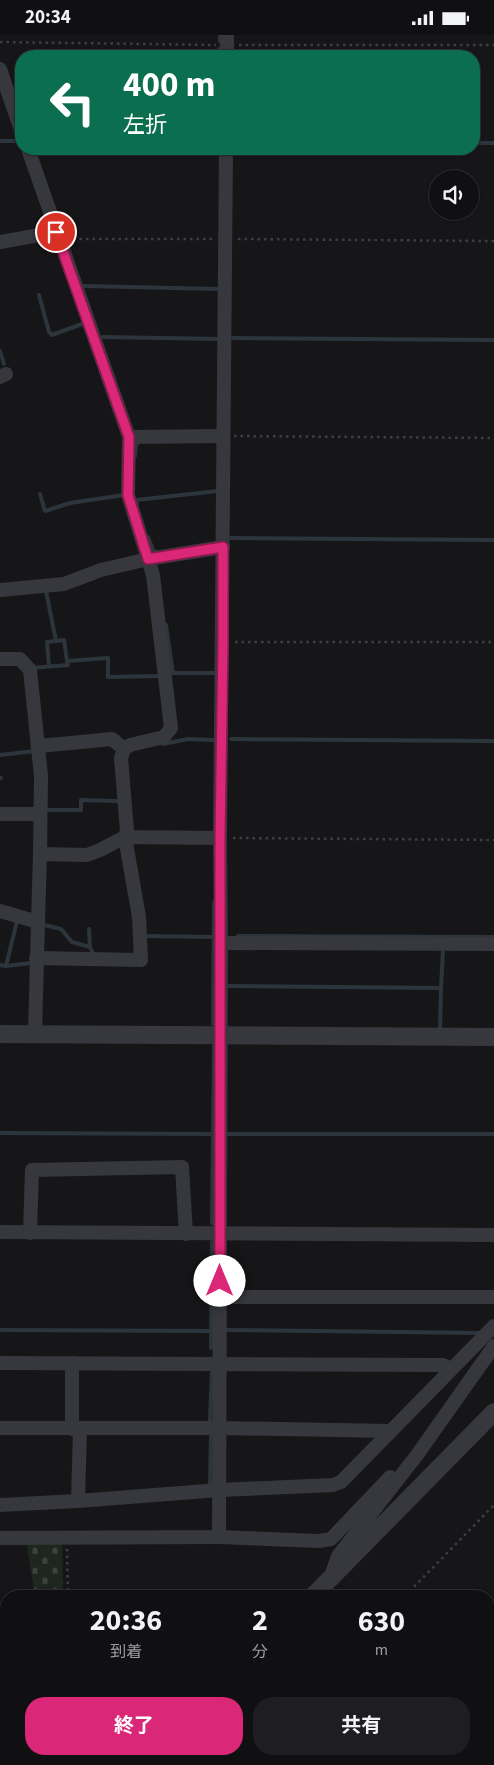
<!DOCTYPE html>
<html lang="ja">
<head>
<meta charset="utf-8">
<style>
	:root { --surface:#101012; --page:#1e1e20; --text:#f1f3f6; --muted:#9c9d9f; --line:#303032; --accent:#db2777 }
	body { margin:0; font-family:"Source Sans 3","Noto Sans JP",sans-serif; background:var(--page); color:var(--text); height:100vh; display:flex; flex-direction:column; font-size:19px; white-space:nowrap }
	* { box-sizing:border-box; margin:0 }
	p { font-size:16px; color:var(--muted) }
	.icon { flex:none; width:28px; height:28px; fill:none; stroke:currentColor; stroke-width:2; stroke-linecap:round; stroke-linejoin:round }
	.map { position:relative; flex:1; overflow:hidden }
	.side { position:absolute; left:0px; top:1555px; width:495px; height:175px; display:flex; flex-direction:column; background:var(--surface); border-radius:20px 20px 0 0; box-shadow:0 1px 4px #0004,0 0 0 1px var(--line) }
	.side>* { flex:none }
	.banner { position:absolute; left:15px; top:15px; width:465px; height:105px; border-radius:20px; box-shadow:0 1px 4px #0004,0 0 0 1px var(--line); background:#0b6e4f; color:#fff; overflow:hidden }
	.tools { position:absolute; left:429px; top:135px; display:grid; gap:10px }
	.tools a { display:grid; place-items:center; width:50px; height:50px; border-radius:50%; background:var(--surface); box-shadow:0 1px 4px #0004,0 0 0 1px var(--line); font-size:25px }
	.pin { position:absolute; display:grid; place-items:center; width:42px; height:42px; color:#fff; margin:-21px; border:2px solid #fff; border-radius:50%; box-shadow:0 1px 5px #0007 }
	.me { position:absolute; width:55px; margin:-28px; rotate:0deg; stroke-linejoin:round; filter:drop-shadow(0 0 4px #0008) }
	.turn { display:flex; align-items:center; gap:18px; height:105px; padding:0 25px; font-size:22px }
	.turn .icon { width:65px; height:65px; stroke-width:2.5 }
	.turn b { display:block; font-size:35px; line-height:42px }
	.eta { display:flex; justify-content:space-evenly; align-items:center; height:85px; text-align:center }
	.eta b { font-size:30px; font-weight:700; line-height:35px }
	.action { display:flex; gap:10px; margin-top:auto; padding:10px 25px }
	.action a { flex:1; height:58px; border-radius:20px; background:var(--accent); color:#fff; font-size:20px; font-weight:700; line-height:58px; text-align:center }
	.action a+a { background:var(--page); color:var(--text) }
	.status { display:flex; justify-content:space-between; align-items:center; height:35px; padding:0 25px; background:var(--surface); direction:ltr }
	.status svg { height:14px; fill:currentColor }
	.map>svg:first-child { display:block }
	.cemetery { fill:url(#cemetery-stones) }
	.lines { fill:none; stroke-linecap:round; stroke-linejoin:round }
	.stream { stroke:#2c353c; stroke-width:4 }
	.path { stroke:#3d3f44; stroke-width:2.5; stroke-dasharray:2.5 4; stroke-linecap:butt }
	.minor { stroke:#37383d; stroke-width:14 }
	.tertiary { stroke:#37383d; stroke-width:18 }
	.route-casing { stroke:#8e194d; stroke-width:12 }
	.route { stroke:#db2777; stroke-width:9 }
</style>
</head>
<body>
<div class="status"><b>20:34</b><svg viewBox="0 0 49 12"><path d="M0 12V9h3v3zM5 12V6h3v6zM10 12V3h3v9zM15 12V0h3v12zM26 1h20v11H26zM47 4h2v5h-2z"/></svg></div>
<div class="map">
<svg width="494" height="1730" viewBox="0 0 494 1730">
	<defs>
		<pattern id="cemetery-stones" width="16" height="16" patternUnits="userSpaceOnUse" patternTransform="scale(1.25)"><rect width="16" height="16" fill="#1e261f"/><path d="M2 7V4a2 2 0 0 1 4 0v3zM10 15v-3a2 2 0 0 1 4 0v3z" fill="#3c433d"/></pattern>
	</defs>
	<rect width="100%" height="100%" fill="#161618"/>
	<!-- cemetery -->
	<path class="cemetery" d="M26 1506H62L63 1561H35Z"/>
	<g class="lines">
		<!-- stream -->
		<g class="stream">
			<path d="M220 6V0"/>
			<path d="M219 14V21"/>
			<path d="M0 106H17"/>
			<path d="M474 108H494"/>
			<path d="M84 251 219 254"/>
			<path d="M39 260 49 297 52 300 82 289"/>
			<path d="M103 302 219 304"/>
			<path d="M233 303 494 305"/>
			<path d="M0 316 4 329"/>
			<path d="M135 421 136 410 139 407"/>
			<path d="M40 459 45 476 70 468 124 460"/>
			<path d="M137 469 136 465 218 456"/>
			<path d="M148 502 153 515 156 517"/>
			<path d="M230 503 494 505"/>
			<path d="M46 556 56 606 64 605 67 626"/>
			<path d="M166 590 173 638H215"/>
			<path d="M49 631 47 607 56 606"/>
			<path d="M32 633 68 630 67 626 108 623V642L161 641"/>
			<path d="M231 704 494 706"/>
			<path d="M163 709 188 704 214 705"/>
			<path d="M0 720 35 716"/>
			<path d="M0 743H1"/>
			<path d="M45 775H81V765L117 766"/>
			<path d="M40 889 61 894 72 907 90 912"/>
			<path d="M89 894 90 912 94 921"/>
			<path d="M144 901 214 902"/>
			<path d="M238 901 494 902"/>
			<path d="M0 930 6 931 17 886 19 887"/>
			<path d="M6 931 31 928"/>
			<path d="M229 951 441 953 443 915"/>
			<path d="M213 989 214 867"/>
			<path d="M440 995 441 953"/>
			<path d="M0 1098 214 1099"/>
			<path d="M226 1099H494"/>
			<path d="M212 1188 214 1010"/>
			<path d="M0 1295 212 1296"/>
			<path d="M225 1295 481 1298"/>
			<path d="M211 1313 212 1207"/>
			<path d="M210 1386 212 1334"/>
			<path d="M210 1449 211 1400"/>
		</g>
		<!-- path -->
		<g class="path">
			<path d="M0 7 216 10"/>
			<path d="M239 10H494"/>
			<path d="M73 204H213"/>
			<path d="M238 204 494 206"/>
			<path d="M234 401 494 403"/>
			<path d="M235 607H494"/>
			<path d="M233 803 494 805"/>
			<path d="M67 1514 68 1561"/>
			<path d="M405 1561 494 1470"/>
			<path d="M0 1641H6"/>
			<path d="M70 1724 71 1730"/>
			<path d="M243 1730 249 1724"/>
		</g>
		<!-- minor -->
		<g class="minor">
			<path d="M227 21V0"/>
			<path d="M0 34 21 95"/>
			<path d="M28 114 129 402 223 401"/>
			<path d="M0 207 56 197"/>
			<path d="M0 342 6 339"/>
			<path d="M129 402 128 460 153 540 171 693 164 702 130 710 124 714 121 723 127 796 125 802 220 803"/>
			<path d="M0 555 64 549 101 535 148 524 223 512"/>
			<path d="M0 624H20L30 635 41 741 40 819"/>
			<path d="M39 711 112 704 124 714"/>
			<path d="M0 779H40"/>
			<path d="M0 876 38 887 35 999"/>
			<path d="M221 908 494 909"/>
			<path d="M36 923 141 925 139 882 125 802 100 815 87 820 40 819 38 887"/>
			<path d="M0 1197 494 1200"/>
			<path d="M30 1198 32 1135 182 1132 186 1199"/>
			<path d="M220 1262H494"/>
			<path d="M0 1328 443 1330 451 1334"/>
			<path d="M0 1393H219L391 1396"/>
			<path d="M72 1394V1328"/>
			<path d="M78 1466 80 1394"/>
			<path d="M0 1470 78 1466 219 1455 333 1450 341 1447 494 1291"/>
			<path d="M219 1502 319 1506 331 1504 390 1442"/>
			<path d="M0 1503 219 1502 221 908 220 803 226 114"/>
			<path d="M331 1541 338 1521 417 1420 494 1311"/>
			<path d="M0 1710 1 1712 6 1709"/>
			<path d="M36 1724 38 1730"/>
		</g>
		<!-- tertiary -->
		<g class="tertiary">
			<path d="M0 999 494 1002"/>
			<path d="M313 1561 494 1377"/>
			<path d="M150 1730 156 1724"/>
		</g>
	</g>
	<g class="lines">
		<!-- route casing -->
		<g class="route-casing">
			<path id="route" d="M56 197 129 402 128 460 148 524 223 512V607L220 803V1246"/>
		</g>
		<!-- route -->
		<use href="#route" class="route"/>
	</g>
</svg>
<div class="tools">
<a><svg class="icon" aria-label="sound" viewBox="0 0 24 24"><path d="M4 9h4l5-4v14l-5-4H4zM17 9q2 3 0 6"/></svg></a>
</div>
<div class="pin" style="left:56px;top:197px;background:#d93025"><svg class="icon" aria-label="arrive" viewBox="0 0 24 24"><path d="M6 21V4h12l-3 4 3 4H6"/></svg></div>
<svg class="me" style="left:220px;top:1246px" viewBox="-20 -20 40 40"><circle r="19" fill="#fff"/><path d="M0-13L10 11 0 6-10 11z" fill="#db2777"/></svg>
<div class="banner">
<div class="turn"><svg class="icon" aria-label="left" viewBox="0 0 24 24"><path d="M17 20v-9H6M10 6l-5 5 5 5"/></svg><div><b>400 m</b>左折</div></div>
</div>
<section class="side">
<div class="eta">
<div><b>20:36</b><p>到着</p></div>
<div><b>2</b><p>分</p></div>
<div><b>630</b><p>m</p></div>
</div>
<div class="action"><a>終了</a><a>共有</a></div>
</section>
</div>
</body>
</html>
